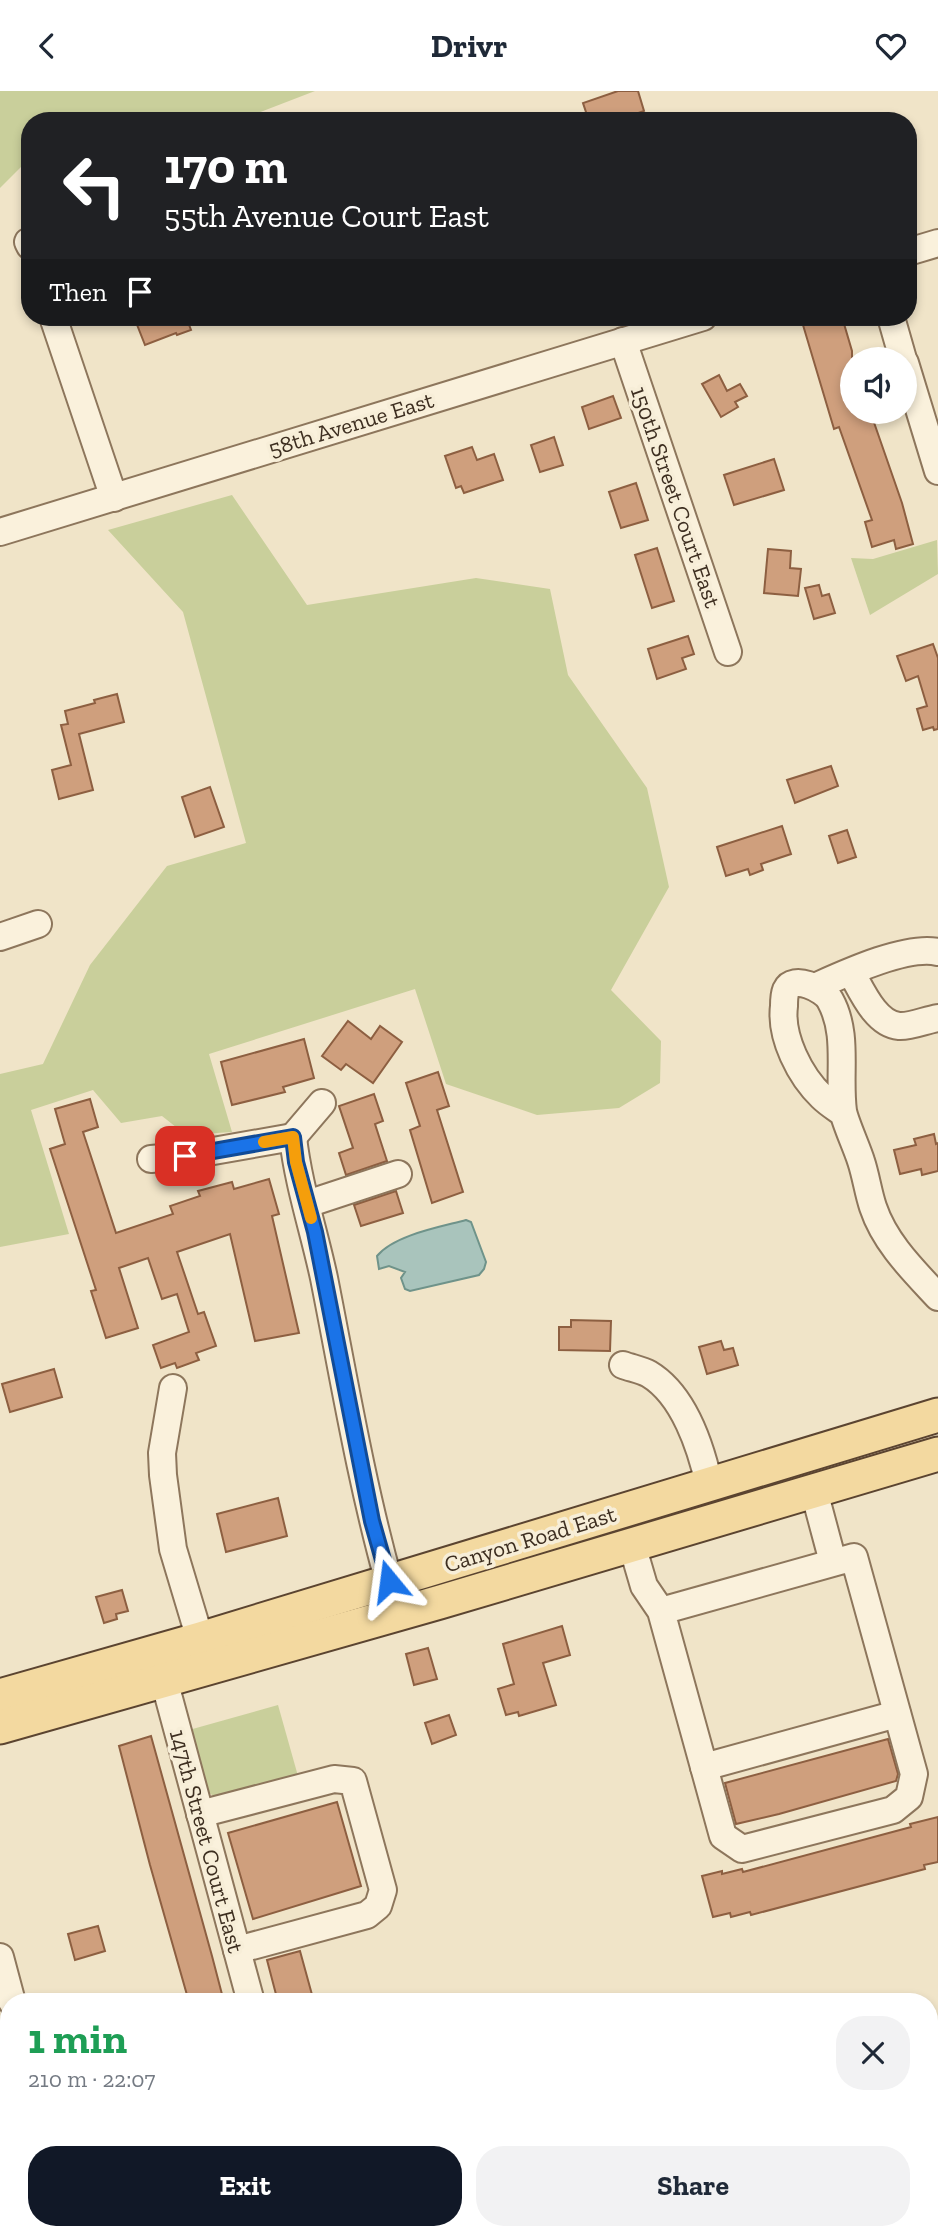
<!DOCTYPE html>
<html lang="en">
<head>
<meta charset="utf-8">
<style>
	:root { --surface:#fff; --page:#f2f2f3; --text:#1f2937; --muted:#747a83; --accent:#111827 }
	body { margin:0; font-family:"Zilla Slab",serif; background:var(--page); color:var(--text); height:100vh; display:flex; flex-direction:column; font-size:26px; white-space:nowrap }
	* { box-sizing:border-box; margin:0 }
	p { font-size:23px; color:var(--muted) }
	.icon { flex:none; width:38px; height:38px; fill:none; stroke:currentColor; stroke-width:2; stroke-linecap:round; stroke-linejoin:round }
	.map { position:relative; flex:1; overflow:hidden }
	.side { position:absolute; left:0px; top:1902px; width:938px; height:247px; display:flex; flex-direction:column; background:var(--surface); border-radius:28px 28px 0 0; box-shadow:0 4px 10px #0003 }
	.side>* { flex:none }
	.top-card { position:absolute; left:21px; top:21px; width:896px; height:214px; border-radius:28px; box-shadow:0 4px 10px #0003; background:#202124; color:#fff; overflow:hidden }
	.buttons { position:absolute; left:840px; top:256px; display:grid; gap:14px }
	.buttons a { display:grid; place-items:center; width:77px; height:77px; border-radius:50%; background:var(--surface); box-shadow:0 4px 10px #0003; font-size:35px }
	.pin { position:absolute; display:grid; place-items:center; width:60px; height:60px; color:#fff; margin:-30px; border-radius:14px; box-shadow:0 4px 10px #0006 }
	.me { position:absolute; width:77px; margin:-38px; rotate:344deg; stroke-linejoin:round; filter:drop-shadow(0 0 5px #0008) }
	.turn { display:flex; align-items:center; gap:24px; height:147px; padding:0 28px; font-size:32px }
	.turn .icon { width:91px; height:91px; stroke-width:2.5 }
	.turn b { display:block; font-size:49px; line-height:60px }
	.then { display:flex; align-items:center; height:66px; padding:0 28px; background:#0003; gap:14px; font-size:26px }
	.round { display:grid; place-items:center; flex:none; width:74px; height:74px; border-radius:28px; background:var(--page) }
	.headline { display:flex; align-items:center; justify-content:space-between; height:119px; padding:0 28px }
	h1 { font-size:42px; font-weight:700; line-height:52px; color:#1e9e55 }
	.primary-button { display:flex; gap:14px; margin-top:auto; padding:14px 28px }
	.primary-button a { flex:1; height:80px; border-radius:28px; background:var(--accent); color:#fff; font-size:28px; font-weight:700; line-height:80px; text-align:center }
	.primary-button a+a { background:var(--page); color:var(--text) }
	header { display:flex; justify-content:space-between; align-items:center; height:91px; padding:0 28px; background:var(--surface); font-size:32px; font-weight:700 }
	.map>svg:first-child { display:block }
	.green { fill:#c9cf9b }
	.water { fill:#a9c4bc; stroke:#6f938a; stroke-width:2 }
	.building { fill:#cf9f7d; stroke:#8d5f41; stroke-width:2 }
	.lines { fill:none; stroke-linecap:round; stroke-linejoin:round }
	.minor-casing { stroke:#8d765c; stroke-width:30 }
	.major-casing { stroke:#5b4430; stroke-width:37 }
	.minor { stroke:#faf1dc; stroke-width:26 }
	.major { stroke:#f3d9a0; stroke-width:33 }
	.route-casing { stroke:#114b97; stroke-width:18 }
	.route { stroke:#1a73e8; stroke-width:12 }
	.slow { stroke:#f59e0b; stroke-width:12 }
	.labels { text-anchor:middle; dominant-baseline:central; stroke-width:7; stroke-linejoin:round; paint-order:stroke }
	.street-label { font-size:23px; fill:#3d2e20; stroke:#f7eed8 }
</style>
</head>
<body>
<header><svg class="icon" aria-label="back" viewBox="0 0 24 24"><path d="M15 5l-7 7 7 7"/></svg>Drivr<svg class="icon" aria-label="heart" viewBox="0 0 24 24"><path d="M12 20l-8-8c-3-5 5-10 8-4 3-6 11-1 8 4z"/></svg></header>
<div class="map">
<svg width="938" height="2148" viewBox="0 0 938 2148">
	<rect width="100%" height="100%" fill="#f0e4c8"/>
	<!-- green -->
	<g class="green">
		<path d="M0 0H315L237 30H30V67L0 97Z"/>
		<path d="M232 404 307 514 476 487 550 498 568 584 647 697 669 796 611 899 661 950 660 992 619 1017 537 1024 446 993 415 898 209 963 232 1041 186 1044 162 1025 121 1032 93 999 31 1019 69 1143 0 1156V983L43 973 90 874 167 775 246 752 183 521 108 439Z"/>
		<path d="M937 449 938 483 870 524 851 467 873 468Z"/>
		<path d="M278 1614 298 1685 215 1706 205 1699 189 1639Z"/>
	</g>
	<!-- water -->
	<path class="water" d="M466 1129 471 1131 486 1171 484 1178 479 1184 410 1200 405 1198 401 1187 405 1181 389 1175 379 1178 377 1165C394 1144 440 1136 466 1129Z"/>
	<!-- building -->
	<g class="building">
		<path d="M618 0H638L644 20 616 30H589L583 12Z"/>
		<path d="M134 226H186L191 239 177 244 176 242 145 254Z"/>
		<path d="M829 226H842L852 260V320H870L902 412 913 453 896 458 894 449 872 456 865 431 872 429 839 336 834 338 803 234Z"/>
		<path d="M719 284 727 300 740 293 747 305 735 311 738 316 721 326 702 293Z"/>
		<path d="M613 305 621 327 589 338 582 316Z"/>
		<path d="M554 346 563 374 540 381 531 354Z"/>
		<path d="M472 356 477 369 494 363 503 389 464 402 461 395 456 397 445 365Z"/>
		<path d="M774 368 784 399 734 414 724 384Z"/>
		<path d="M636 392 648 429 621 437 609 401Z"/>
		<path d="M657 457 674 510 652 517 635 464Z"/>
		<path d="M768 458 791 460 790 477 801 478 798 505 764 502Z"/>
		<path d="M819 494 822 505 829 503 835 522 814 528 805 497Z"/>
		<path d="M688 545 694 563 682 567 686 578 657 588 648 558Z"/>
		<path d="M933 553 938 567V638L934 639 933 636 923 639 917 618 927 615 918 585 906 590 897 565Z"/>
		<path d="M117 603 124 631 79 643 93 699 59 708 52 679 71 674 61 634 68 633 65 620 95 612 94 609Z"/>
		<path d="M831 675 838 695 795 712 787 689Z"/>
		<path d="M210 696 224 736 195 746 182 706Z"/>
		<path d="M782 735 791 763 761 773 763 779 750 784 748 778 726 785 717 756Z"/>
		<path d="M847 739 856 766 838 772 829 745Z"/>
		<path d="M348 930 371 948 380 935 402 951 373 992 346 973 341 979 322 965Z"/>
		<path d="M304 948 314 987 283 996 285 1001 232 1014 221 971Z"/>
		<path d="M438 981 449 1015 437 1019 463 1101 432 1112 410 1039 420 1035 406 992Z"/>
		<path d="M374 1003 383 1030 375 1033 387 1070 346 1084 339 1062 353 1057 339 1015Z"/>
		<path d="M90 1008 98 1036 83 1041 116 1142 173 1123 170 1115 200 1105 198 1100 232 1091 234 1098 269 1088 279 1123 272 1125 299 1242 255 1250 230 1143 177 1161 198 1223 204 1221 216 1255 196 1262 199 1269 177 1277 175 1272 161 1277 153 1254 189 1241 177 1203 162 1208 148 1167 119 1177 138 1237 106 1247 91 1200 96 1199 50 1058 65 1053 55 1018Z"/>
		<path d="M934 1043 936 1053 938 1052V1080L922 1084 921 1078 900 1083 894 1059 916 1054 914 1048Z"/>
		<path d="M396 1100 403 1122 361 1135 354 1114Z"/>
		<path d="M571 1229 611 1230 610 1260 559 1259V1236H571Z"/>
		<path d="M721 1250 724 1259 733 1257 738 1274 707 1283 699 1256Z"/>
		<path d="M54 1278 62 1306 10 1321 2 1293Z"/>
		<path d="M278 1407 287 1445 226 1461 217 1423Z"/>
		<path d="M122 1499 128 1520 116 1523 117 1528 104 1532 96 1506Z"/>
		<path d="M562 1535 570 1564 543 1572 556 1614 519 1625 518 1621 506 1624 498 1598 514 1593 503 1553Z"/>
		<path d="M428 1557 437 1588 414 1594 406 1563Z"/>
		<path d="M449 1624 456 1644 432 1653 425 1632Z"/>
		<path d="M151 1645 212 1865 224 1911H189L150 1774 119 1655Z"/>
		<path d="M888 1648 898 1683 896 1690 779 1723 736 1733 725 1692Z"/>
		<path d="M337 1711 361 1795 253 1828 228 1742Z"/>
		<path d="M938 1726V1771L924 1774 925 1778 751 1824 750 1821 731 1826 730 1822 713 1826 702 1785 722 1780V1783L742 1778 743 1781 911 1736 910 1733Z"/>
		<path d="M98 1835 105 1860 75 1869 68 1843Z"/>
		<path d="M300 1860 314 1911H278L267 1869Z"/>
	</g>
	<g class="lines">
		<!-- minor casing -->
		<g class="minor-casing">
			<g id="minor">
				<path d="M28 151 30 155"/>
				<path d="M908 161 938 152"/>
				<path d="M53 226 114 407"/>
				<path d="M891 226 903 268"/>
				<path d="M623 250 728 561"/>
				<path d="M905 272 938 380"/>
				<path d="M0 441 703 226"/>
				<path d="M0 846 38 833"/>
				<path d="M851 881C861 898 875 933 899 935 910 936 926 929 938 927"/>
				<path d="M817 895C846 882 907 854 938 861"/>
				<path d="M843 1022C836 1017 828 1012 822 1006 800 985 780 946 784 915 784 911 784 904 786 899 793 883 824 898 830 909 849 943 838 983 843 1020 845 1031 857 1057 861 1070 866 1085 868 1101 873 1116 885 1152 913 1179 938 1206"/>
				<path d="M293 1046C298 1093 314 1140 324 1187 344 1288 361 1391 389 1491"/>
				<path d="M293 1046 322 1012"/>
				<path d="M151 1068 185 1065 293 1046"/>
				<path d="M307 1113 398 1083"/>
				<path d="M623 1274C631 1277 642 1279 649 1283 684 1304 701 1357 709 1393"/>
				<path d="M173 1297 162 1362 163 1384 173 1458 200 1548"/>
				<path d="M814 1400 833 1471"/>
				<path d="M632 1454 644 1495 661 1520 854 1466 914 1683 909 1706 893 1719 742 1758 723 1745 661 1520"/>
				<path d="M164 1589 251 1911"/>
				<path d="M704 1676 897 1623"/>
				<path d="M200 1723 334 1688 353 1690 383 1799 378 1815 367 1824 237 1859"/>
				<path d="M0 1866 12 1911"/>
			</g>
		</g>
		<!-- major casing -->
		<g class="major-casing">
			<g id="major">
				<path d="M0 1605 200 1548 938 1324"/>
				<path d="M0 1636 440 1511 938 1363"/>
			</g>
		</g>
		<!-- minor -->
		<use href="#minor" class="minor"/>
		<!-- major -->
		<use href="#major" class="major"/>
	</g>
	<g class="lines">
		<!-- route casing -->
		<g class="route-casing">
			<path id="route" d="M185 1065 293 1046 296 1071 315 1141 372 1430 389 1490"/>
		</g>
		<!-- route -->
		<use href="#route" class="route"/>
		<!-- slow -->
		<path class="slow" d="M264 1051 293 1046 296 1071 311 1127"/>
	</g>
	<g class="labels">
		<!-- street labels -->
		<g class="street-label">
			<text transform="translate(351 333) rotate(-17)">58th Avenue East</text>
			<text transform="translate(676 406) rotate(71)">150th Street Court East</text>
			<text transform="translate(530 1448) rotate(-17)">Canyon Road East</text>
			<text transform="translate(207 1750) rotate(75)">147th Street Court East</text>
		</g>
	</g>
</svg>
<div class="buttons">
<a><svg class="icon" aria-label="sound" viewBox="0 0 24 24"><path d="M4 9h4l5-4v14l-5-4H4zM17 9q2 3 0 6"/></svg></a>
</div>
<div class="pin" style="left:185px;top:1065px;background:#d93025"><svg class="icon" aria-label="arrive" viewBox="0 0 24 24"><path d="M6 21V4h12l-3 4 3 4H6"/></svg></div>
<svg class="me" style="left:389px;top:1490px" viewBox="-20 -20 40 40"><path d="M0-17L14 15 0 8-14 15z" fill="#1a73e8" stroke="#fff" stroke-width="4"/></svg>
<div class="top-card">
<div class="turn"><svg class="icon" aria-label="left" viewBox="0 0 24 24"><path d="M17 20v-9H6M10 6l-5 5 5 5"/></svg><div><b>170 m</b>55th Avenue Court East</div></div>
<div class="then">Then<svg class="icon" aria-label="arrive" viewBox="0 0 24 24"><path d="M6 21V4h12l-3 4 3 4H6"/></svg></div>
</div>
<section class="side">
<div class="headline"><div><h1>1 min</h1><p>210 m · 22:07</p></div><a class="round"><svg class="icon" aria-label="close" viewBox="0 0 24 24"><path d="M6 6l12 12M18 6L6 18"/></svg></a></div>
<div class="primary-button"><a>Exit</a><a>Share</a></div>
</section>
</div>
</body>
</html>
